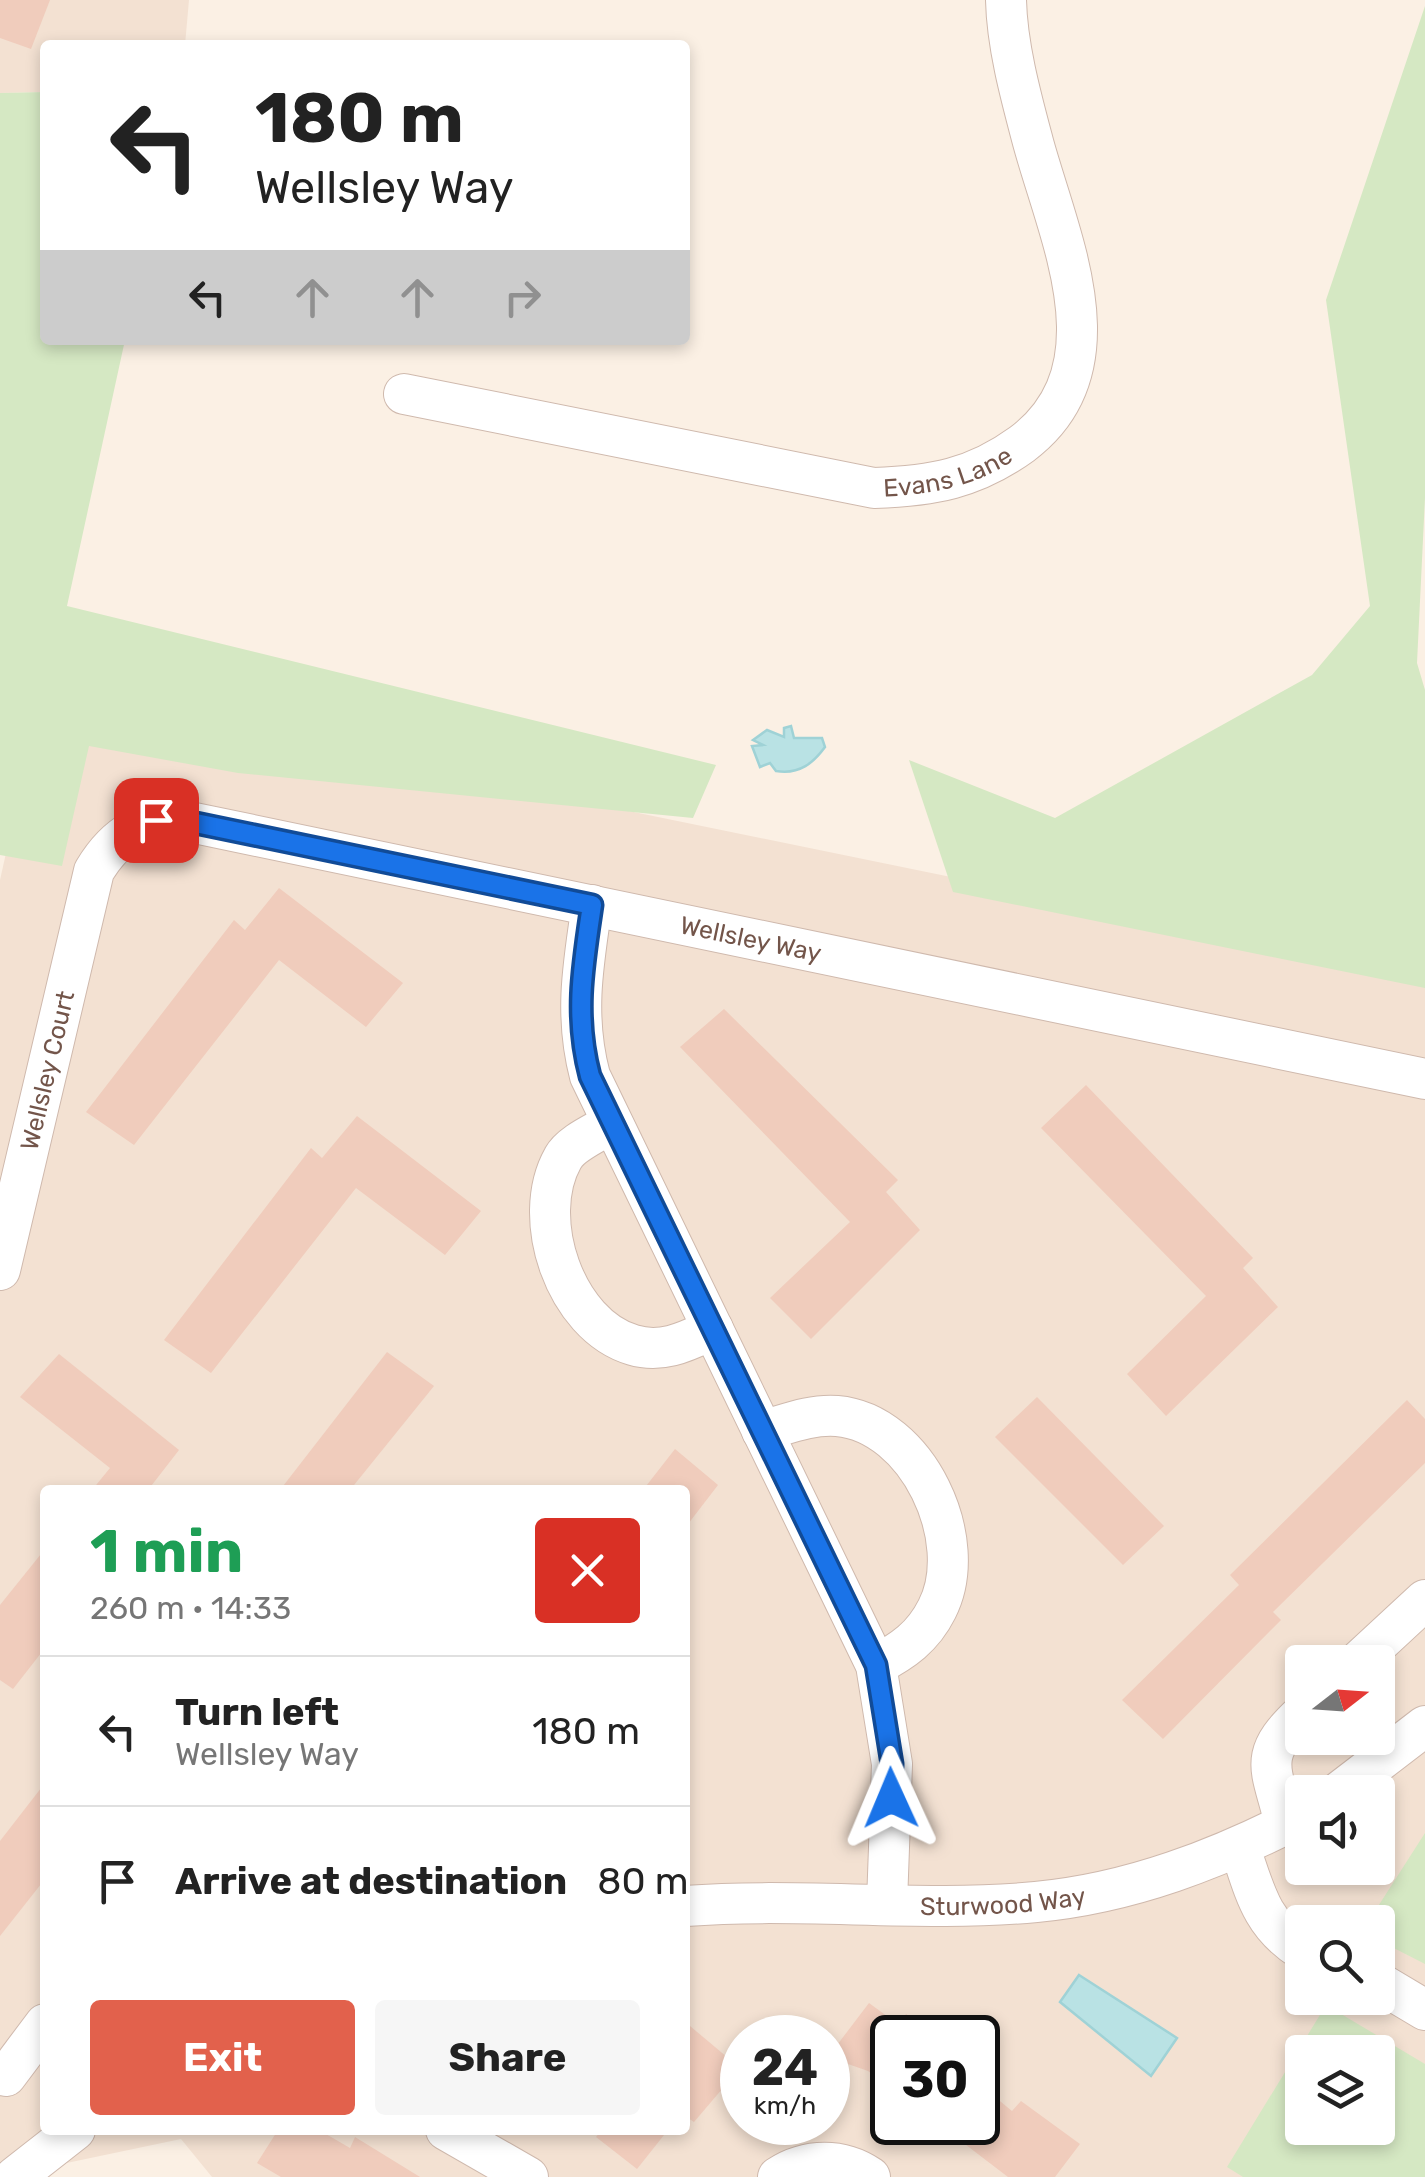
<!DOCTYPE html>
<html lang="en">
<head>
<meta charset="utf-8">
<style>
	:root { --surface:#fff; --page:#f6f6f6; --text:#222; --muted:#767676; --line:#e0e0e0; --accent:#e2614c }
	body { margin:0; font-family:Rubik,sans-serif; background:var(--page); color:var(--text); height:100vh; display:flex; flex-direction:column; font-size:38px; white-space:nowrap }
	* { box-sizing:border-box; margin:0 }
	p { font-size:32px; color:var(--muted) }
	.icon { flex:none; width:55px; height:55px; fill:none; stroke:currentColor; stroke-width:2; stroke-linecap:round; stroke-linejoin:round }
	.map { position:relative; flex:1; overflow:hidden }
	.drawer { position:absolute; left:40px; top:1485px; width:650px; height:650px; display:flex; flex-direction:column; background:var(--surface); border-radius:10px; box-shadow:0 5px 15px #0003 }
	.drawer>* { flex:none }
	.hud { position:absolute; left:40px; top:40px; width:650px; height:305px; border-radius:10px; box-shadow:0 5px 15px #0003; background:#fff; color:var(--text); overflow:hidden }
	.needle { width:65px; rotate:73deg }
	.buttons { position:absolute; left:1285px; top:1645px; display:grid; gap:20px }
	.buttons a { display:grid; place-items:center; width:110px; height:110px; border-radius:10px; background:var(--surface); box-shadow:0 5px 15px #0003; font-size:50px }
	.speed { position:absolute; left:720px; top:2015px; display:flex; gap:20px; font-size:50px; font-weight:700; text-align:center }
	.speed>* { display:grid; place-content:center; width:130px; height:130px; border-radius:50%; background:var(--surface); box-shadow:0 5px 15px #0003; line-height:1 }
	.speed small { font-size:25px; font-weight:400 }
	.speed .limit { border:5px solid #111; border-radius:15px; background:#fff; color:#111 }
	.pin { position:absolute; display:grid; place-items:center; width:85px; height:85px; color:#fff; margin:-42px; border-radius:20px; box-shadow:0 5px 15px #0006 }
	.me { position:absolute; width:110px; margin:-55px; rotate:359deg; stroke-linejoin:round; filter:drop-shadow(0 0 8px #0008) }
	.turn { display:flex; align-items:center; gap:35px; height:210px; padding:0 50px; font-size:45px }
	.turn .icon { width:130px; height:130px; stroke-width:2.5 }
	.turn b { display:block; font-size:70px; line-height:85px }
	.lanes { display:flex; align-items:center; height:95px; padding:0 50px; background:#0003; justify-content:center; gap:50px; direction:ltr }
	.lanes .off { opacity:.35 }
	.round { display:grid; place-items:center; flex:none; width:105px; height:105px; border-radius:10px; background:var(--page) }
	.summary { display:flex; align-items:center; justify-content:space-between; height:170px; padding:0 50px }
	h1 { font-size:60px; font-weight:700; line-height:75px; color:#1e9e55 }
	.primary-button { display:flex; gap:20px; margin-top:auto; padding:20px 50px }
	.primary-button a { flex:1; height:115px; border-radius:10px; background:var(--accent); color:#fff; font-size:40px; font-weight:700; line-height:115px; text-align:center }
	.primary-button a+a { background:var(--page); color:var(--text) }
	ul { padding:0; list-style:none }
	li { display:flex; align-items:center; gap:30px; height:150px; padding:0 50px; border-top:2px solid var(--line) }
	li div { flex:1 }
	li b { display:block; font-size:38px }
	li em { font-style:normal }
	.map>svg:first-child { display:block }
	.residential { fill:#f3e1d2; fill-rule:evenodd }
	.green { fill:#d5e8c3; fill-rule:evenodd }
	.water { fill:#b9e2e4; stroke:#9fd2d6; stroke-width:2.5 }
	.building { fill:#f0ccbc }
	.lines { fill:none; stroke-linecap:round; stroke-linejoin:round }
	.minor-casing { stroke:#cfb9ad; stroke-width:42 }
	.minor { stroke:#fff; stroke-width:40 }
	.route-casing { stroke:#114b97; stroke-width:25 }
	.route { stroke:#1a73e8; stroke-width:18 }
	.labels { text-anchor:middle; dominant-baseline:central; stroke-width:9; stroke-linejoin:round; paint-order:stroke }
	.street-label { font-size:25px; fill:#73554a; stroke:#fef4ea }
</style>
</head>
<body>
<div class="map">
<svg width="1425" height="2177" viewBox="0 0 1425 2177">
	<rect width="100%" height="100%" fill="#fbf0e4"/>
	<!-- residential -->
	<g class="residential">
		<path d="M0 0H189L185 45H45V92L0 93Z"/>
		<path d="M42 691 1425 974V2177H212L181 2139 0 2177V880ZM45 1490H685V2130H45ZM1302 1662H1378V1738H1302ZM1302 1792H1378V1868H1302ZM1302 1922H1378V1998H1302ZM742 2038H828V2122H742ZM892 2038H978V2122H892ZM1302 2052H1378V2128H1302Z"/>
	</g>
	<!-- green -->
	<g class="green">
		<path d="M1425 6V498L1417 663 1425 690V988L953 892 909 760 1055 818 1312 675 1370 606 1326 300Z"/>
		<path d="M45 92V340H125L67 606 716 765 693 818 238 773 89 746 62 866 0 855V93Z"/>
		<path d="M1425 1833V1964L1378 1940V1922H1368Z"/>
		<path d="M1326 2005 1425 2064V2177H1243L1227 2167ZM1302 2052H1378V2128H1302Z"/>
	</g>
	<!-- water -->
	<g class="water">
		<path d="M791 726 794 738H822L825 747C814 762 800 775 776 771L770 763 760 767 752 746 763 745 753 740 767 730 784 737V728Z"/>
		<path d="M1079 1975 1177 2038 1151 2076 1060 2002Z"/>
	</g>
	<!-- building -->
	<g class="building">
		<path d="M0 0H50L31 49 0 38Z"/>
		<path d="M279 888 403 983 366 1027 279 960 134 1145 86 1112 234 920 245 930Z"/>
		<path d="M724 1009 898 1180 886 1192 920 1230 811 1339 770 1298 850 1222 680 1047Z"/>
		<path d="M1086 1085 1253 1258 1243 1268 1278 1307 1166 1416 1127 1374 1206 1296 1041 1128Z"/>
		<path d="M357 1116 481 1211 445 1255 356 1188 211 1373 164 1340 311 1148 322 1158Z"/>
		<path d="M387 1352 434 1386 350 1490H280Z"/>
		<path d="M59 1354 179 1450 148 1490H92L110 1468 20 1397Z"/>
		<path d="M1037 1397 1164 1526 1123 1565 995 1437Z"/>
		<path d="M1407 1400 1425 1419V1463L1273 1612 1281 1620 1163 1739 1122 1700 1239 1585 1230 1575Z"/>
		<path d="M675 1449 718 1485 685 1528V1490H643Z"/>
		<path d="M45 1549V1648L13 1689 0 1680V1605Z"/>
		<path d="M45 1783V1879L0 1936V1841Z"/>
		<path d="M869 2003 899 2025 906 2014 938 2038H892V2089L868 2071 828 2057Z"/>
		<path d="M690 2026 740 2068 694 2122 685 2116V2032Z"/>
		<path d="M978 2083 1012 2111 1021 2101 1080 2144 1055 2177H1008L936 2122H978Z"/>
		<path d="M278 2130H319L350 2148 355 2137 420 2177H281L257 2163Z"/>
		<path d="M602 2130H668L637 2169 596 2137Z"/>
	</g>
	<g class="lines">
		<!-- minor casing -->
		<g class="minor-casing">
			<g id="minor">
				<path id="s1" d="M404 394 874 488C932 486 974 479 1022 444 1123 368 1059 238 1033 142 1021 97 1007 46 1006 0"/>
				<path d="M592 905C583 965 574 1016 590 1076L876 1665 892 1764 887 1903"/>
				<path d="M612 1123C598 1132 571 1143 563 1158 529 1218 565 1325 633 1345 663 1354 687 1341 713 1329"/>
				<path id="s2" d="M0 1270 94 871C117 833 142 820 185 821L1425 1079"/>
				<path d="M762 1431C787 1424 811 1414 837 1416 918 1423 972 1541 937 1609 923 1637 903 1651 876 1665"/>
				<path d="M1358 1662 1425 1600"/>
				<path d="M1339 1792 1425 1726"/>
				<path d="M1285 1824C1272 1768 1256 1757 1302 1714"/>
				<path d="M1240 1848C1255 1892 1261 1924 1302 1950"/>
				<path id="s3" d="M685 1906C802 1897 919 1913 1036 1902 1131 1893 1218 1859 1302 1816"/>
				<path d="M1378 1982 1425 2010"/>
				<path d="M6 2076 45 2024"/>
				<path d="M446 2130 528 2177"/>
				<path d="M15 2177 75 2130"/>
				<path d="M778 2177C807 2158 842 2158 870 2177"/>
			</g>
		</g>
		<!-- minor -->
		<use href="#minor" class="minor"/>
	</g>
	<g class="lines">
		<!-- route casing -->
		<g class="route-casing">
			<path id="route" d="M156 820 186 821 592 905C583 965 574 1016 590 1076L876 1665 892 1764 891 1798"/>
		</g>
		<!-- route -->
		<use href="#route" class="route"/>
	</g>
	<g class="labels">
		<!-- street labels -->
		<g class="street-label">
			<text stroke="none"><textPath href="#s1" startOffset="555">Evans Lane</textPath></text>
			<text stroke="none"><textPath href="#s2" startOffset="1098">Wellsley Way</textPath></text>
			<text stroke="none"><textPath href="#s2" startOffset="205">Wellsley Court</textPath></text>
			<text stroke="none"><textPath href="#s3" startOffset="318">Sturwood Way</textPath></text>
		</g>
	</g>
</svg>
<div class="buttons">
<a><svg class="needle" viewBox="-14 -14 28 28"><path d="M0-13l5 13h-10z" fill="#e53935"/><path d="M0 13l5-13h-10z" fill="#767676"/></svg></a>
<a><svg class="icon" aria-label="sound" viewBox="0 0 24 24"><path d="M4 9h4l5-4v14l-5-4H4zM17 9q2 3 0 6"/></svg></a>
<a><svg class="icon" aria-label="search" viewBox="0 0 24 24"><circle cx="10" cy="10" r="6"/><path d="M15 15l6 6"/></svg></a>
<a><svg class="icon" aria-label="layers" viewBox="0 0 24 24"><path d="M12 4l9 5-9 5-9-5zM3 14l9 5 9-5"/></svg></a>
</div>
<div class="speed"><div>24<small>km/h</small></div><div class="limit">30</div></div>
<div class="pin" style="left:156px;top:820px;background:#d93025"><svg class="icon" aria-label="arrive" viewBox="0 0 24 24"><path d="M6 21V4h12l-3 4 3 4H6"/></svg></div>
<svg class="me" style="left:891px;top:1798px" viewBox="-20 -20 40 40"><path d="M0-17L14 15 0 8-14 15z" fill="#1a73e8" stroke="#fff" stroke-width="4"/></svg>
<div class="hud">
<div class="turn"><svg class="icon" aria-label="left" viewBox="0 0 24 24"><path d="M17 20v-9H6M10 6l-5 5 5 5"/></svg><div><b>180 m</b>Wellsley Way</div></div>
<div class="lanes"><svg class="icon" aria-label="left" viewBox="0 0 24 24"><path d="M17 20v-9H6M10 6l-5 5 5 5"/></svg><svg class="icon off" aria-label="ahead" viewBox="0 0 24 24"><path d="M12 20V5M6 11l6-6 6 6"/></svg><svg class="icon off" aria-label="ahead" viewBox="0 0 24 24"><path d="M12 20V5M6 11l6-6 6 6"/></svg><svg class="icon off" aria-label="right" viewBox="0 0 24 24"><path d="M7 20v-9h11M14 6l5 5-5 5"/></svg></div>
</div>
<section class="drawer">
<div class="summary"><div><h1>1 min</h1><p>260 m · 14:33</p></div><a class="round" style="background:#d93025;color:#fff"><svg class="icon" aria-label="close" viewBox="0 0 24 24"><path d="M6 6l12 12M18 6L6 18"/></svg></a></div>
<ul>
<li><svg class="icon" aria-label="left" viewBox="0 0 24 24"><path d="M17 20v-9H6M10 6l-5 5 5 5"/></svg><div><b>Turn left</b><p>Wellsley Way</p></div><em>180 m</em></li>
<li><svg class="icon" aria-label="arrive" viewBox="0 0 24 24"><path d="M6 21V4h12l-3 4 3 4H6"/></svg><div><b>Arrive at destination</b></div><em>80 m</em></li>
</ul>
<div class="primary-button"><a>Exit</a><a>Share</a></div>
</section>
</div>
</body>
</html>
